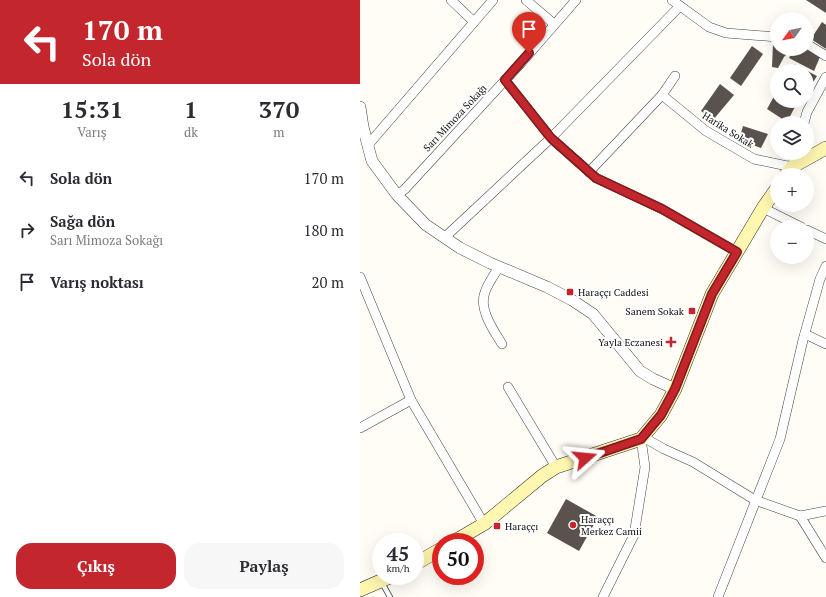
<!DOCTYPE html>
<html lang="tr">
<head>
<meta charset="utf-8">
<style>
	:root { --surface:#fff; --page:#f7f7f7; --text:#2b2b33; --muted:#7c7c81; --accent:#c4262e }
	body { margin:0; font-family:"PT Serif",serif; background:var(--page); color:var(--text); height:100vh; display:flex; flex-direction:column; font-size:15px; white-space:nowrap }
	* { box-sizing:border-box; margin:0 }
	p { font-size:13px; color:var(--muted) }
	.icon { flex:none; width:22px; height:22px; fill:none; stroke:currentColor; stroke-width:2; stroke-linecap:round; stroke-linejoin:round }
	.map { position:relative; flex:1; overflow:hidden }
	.drawer { display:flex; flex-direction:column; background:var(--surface); width:360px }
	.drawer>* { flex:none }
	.hud { background:#c4262e; color:#fff; overflow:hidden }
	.needle { width:26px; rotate:237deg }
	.controls { position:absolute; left:410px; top:12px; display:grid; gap:8px }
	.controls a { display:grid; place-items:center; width:44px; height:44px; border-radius:50%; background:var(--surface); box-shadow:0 4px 16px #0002; font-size:20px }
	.speed { position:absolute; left:12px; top:533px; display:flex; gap:8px; font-size:20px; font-weight:700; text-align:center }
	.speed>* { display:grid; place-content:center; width:52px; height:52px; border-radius:50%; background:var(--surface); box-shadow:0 4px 16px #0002; line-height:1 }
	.speed small { font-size:10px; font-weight:400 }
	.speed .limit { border:6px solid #d22; background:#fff; color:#111 }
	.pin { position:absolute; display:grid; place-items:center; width:34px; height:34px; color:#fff; margin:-41px -17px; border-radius:50% 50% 50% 0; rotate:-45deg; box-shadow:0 0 4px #0007 }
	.pin .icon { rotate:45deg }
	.me { position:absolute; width:44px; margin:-22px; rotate:72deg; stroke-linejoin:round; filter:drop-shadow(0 0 3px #0008) }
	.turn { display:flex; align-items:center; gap:14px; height:84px; padding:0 16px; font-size:18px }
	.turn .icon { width:52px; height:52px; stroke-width:2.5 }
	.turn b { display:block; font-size:28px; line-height:34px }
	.eta { display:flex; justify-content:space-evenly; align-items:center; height:68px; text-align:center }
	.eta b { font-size:24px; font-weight:700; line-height:28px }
	.button { display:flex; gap:8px; margin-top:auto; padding:8px 16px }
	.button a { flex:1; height:46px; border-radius:16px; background:var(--accent); color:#fff; font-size:16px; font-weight:700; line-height:46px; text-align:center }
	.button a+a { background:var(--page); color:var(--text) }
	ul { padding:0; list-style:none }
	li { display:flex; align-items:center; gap:12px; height:52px; padding:0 16px }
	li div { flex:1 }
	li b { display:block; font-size:15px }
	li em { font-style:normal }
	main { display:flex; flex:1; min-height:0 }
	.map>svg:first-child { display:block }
	.building { fill:#5a524d }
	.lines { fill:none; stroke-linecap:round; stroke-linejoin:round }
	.service-casing { stroke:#444; stroke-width:6 }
	.minor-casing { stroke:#444; stroke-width:10 }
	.tertiary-casing { stroke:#444; stroke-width:12 }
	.secondary-casing { stroke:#333; stroke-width:14 }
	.service { stroke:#fff; stroke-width:4.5 }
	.minor { stroke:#fff; stroke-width:9 }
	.tertiary { stroke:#fff; stroke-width:11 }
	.secondary { stroke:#fff6b0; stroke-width:13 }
	.route-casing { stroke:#7f191e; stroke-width:10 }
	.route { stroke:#c4262e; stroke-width:7 }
	.poi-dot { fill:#c4262e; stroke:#fff; stroke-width:1.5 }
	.labels { text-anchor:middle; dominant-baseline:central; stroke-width:4; stroke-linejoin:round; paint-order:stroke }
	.street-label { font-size:10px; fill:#111; stroke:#fff }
	.poi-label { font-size:10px; fill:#111; stroke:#fff; text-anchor:start }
</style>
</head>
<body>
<main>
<section class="drawer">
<div class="hud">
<div class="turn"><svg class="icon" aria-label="left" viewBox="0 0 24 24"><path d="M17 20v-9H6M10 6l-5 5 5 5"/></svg><div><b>170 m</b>Sola dön</div></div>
</div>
<div class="eta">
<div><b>15:31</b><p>Varış</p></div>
<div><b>1</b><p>dk</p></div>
<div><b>370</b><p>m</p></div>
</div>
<ul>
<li><svg class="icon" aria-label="left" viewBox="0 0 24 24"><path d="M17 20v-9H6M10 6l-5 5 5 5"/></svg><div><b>Sola dön</b></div><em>170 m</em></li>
<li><svg class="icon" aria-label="right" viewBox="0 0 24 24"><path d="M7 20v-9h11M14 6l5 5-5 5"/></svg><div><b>Sağa dön</b><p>Sarı Mimoza Sokağı</p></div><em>180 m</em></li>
<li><svg class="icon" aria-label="arrive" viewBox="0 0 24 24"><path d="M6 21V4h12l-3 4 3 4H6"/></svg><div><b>Varış noktası</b></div><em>20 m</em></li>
</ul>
<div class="button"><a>Çıkış</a><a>Paylaş</a></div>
</section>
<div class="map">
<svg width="466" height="597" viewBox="0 0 466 597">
	<rect width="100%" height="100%" fill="#fffdf5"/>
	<!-- building -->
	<g class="building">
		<path d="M446 0H466V13Z"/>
		<path d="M462 22 466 25V49L451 39Z"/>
		<path d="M413 44 417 45V49H432L424 57 418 68 412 67Z"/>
		<path d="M392 46 403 54 381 86 370 78Z"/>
		<path d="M434 49H446L460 57 454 71 429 58Z"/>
		<path d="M434 64 457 76 447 92V71H429Z"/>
		<path d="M360 84 374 95 353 120 341 111Z"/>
		<path d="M417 91V101H438L427 122 407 109Z"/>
		<path d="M383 126 408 134 401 148 379 140Z"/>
		<path d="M206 499 238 517 219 551 187 533Z"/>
	</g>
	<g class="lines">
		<!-- service casing -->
		<g class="service-casing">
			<path id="service" d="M21 581 30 597"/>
		</g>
		<!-- minor casing -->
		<g class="minor-casing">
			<g id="minor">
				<path d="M91 0 114 22"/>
				<path d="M166 0 194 24"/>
				<path d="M312 0 349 27 366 33 417 37"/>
				<path d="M447 44 466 56"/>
				<path d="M145 80 191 138 236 178 302 209 377 252"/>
				<path d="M302 95 346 131 394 159 432 167 436 153"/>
				<path d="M444 123 447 112 466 77"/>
				<path d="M8 145 133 0"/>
				<path d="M229 172 302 95 315 76"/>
				<path d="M37 195 45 189 161 63 216 0"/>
				<path d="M403 208 441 227"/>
				<path d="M447 230 466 239"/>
				<path d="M84 238 191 138 319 7"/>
				<path d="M139 267C134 275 128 283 125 292 118 309 134 331 142 344"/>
				<path d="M0 277 51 400 124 524"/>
				<path d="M445 334 466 344"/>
				<path d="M148 387 196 467"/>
				<path d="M0 428 51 400"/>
				<path d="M283 437 304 449 333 462 395 500 440 516 466 511"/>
				<path d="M440 516 466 558"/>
				<path d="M243 597 274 535 285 467 281 439"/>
				<path d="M358 597 420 439 443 340 460 279 466 266"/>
			</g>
		</g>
		<!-- tertiary casing -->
		<g class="tertiary-casing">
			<path id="tertiary" d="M0 107 3 127 12 161 37 195 66 225 100 248 130 263 187 287 212 300 233 314 280 371 293 379 315 389"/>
		</g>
		<!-- secondary casing -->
		<g class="secondary-casing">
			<g id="secondary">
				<path d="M426 175 432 167 466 148"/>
				<path d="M93 542 124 524 182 476 196 467 281 439 301 415 315 389 352 294 403 208 417 188"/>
				<path d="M55 564 81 549"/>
				<path d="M0 590 32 576"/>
			</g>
		</g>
		<!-- service -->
		<use href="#service" class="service"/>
		<!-- minor -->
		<use href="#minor" class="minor"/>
		<!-- tertiary -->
		<use href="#tertiary" class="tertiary"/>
		<!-- secondary -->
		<use href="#secondary" class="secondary"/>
	</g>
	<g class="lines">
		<!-- route casing -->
		<g class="route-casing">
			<path id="route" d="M169 53 145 80 191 138 236 178 302 209 377 252 352 294 315 389 301 415 281 439 225 458"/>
		</g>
		<!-- route -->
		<use href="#route" class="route"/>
	</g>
	<!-- markers -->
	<g class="poi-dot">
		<rect x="206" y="288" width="8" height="8" rx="2"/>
		<rect x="328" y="307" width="8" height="8" rx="2"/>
		<path d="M309 336h4v4h4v4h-4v4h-4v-4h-4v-4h4z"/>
		<circle cx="213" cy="525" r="4"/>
		<rect x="133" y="522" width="8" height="8" rx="2"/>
	</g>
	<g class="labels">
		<!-- street labels -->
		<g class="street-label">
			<text transform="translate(95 118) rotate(-47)">Sarı Mimoza Sokağı</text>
			<text transform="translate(368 130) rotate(32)">Harika Sokak</text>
		</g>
		<!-- poi labels -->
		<g class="poi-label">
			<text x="218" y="292">Haraççı Caddesi</text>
			<text x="324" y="311" text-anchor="end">Sanem Sokak</text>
			<text x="303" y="342" text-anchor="end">Yayla Eczanesi</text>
			<text x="221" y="519">Haraççı<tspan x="221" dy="12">Merkez Camii</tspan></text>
			<text x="145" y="526">Haraççı</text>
		</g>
	</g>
</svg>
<div class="controls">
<a><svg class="needle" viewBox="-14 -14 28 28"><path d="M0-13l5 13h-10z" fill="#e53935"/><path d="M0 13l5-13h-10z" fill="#7c7c81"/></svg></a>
<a><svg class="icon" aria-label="search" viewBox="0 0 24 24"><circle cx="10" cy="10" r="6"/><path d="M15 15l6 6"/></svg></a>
<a><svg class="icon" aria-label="layers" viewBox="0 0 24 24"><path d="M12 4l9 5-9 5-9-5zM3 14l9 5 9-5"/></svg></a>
<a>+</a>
<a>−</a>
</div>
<div class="speed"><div>45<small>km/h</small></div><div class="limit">50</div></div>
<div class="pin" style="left:169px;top:53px;background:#d93025"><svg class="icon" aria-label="arrive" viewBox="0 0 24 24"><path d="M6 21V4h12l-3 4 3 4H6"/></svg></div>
<svg class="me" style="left:225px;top:458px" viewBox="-20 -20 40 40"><path d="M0-17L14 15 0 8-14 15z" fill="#c4262e" stroke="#fff" stroke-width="4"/></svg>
</div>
</main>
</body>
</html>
